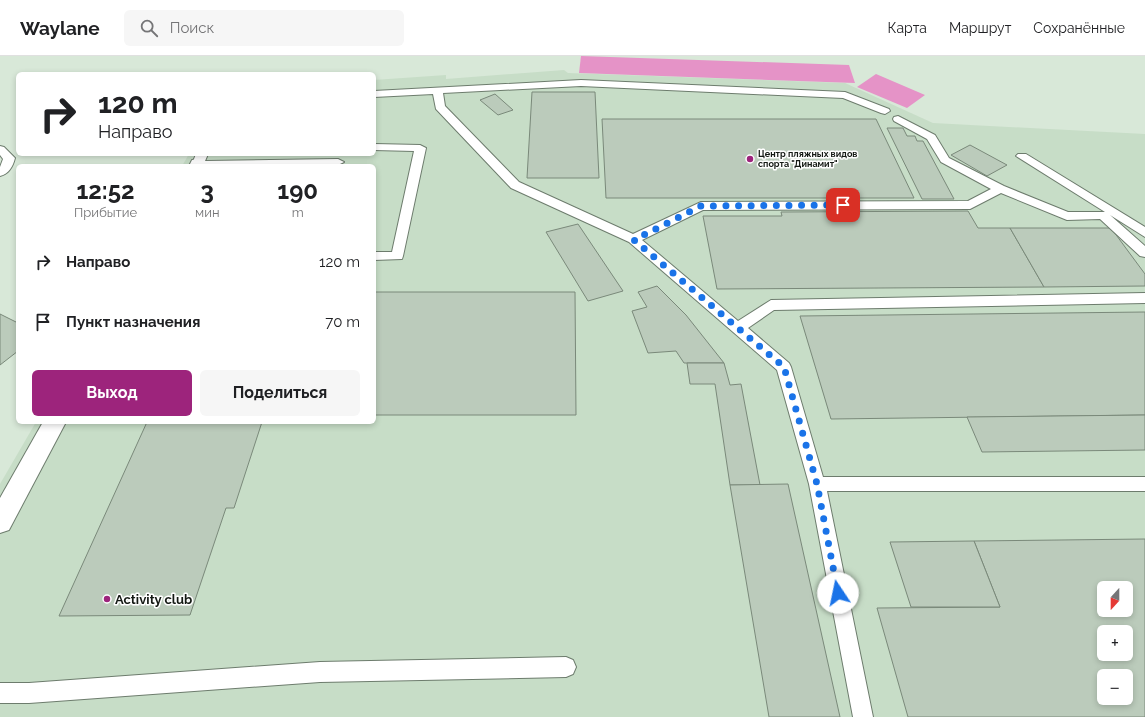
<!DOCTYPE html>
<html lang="ru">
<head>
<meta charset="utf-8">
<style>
	:root { --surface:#fff; --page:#f6f6f6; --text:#202124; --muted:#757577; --line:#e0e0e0; --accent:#9d247c }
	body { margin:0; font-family:Raleway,sans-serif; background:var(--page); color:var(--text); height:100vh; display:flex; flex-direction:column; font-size:15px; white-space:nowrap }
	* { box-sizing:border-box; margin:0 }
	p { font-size:13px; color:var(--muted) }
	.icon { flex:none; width:22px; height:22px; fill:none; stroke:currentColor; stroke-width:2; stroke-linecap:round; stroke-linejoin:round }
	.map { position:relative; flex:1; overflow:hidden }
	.side { position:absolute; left:16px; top:108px; width:360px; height:260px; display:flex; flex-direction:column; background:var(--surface); border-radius:6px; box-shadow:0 2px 6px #0003 }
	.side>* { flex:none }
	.guide { position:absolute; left:16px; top:16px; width:360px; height:84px; border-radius:6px; box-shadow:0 2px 6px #0003; background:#fff; color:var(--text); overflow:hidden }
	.needle { width:26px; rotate:201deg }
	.fabs { position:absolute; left:1097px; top:525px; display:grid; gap:8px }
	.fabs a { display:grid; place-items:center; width:36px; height:36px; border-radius:6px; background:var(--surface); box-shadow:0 2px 6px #0003; font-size:20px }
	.pin { position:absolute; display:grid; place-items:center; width:34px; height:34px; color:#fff; margin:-17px; border-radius:8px; box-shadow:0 2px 6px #0006 }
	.me { position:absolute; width:44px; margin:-22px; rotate:349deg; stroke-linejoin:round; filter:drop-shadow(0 0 3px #0008) }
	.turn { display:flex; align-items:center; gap:14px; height:84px; padding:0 16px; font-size:18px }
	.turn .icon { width:52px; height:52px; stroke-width:2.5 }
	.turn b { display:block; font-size:28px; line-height:34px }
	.eta { display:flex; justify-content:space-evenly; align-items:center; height:68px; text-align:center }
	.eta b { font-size:24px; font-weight:700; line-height:28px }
	.button { display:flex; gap:8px; margin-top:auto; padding:8px 16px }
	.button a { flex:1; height:46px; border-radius:6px; background:var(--accent); color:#fff; font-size:16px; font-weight:700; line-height:46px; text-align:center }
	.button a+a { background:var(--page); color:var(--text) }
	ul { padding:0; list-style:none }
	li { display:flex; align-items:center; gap:12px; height:60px; padding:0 16px }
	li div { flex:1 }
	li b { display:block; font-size:15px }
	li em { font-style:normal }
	header { display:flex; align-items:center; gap:24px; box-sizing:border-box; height:56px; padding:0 20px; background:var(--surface); border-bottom:1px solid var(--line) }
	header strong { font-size:19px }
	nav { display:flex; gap:22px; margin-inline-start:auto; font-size:14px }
	.search { width:280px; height:36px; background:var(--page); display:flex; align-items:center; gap:10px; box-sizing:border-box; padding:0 14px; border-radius:6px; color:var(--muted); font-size:15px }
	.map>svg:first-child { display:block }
	.built { fill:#c7ddc7; fill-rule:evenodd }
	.green { fill:#e593c7 }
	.building { fill:#bbcbbb; stroke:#7a897a; fill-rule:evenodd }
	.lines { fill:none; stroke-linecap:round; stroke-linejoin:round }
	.lane-casing { stroke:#6d7c6d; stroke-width:2 }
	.street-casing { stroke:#6d7c6d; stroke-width:2 }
	.lane { fill:#fff; fill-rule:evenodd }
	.street { fill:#fff; fill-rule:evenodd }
	.route { stroke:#1a73e8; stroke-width:7; stroke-dasharray:0 12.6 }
	.poi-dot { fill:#9d247c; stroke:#fff; stroke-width:1.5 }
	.labels { text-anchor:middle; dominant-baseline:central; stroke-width:3; stroke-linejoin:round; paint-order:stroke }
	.far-poi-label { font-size:9px; font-weight:bold; fill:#141914; stroke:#fff; text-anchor:start }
	.near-poi-label { font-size:13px; font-weight:bold; fill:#141914; stroke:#fff; text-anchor:start }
</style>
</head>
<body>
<header>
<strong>Waylane</strong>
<div class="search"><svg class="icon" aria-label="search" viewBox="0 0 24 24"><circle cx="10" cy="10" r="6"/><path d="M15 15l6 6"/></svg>Поиск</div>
<nav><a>Карта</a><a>Маршрут</a><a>Сохранённые</a></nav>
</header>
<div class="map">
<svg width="1145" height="661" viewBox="0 0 1145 661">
	<rect width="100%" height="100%" fill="#d8e8d8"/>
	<!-- built -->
	<path class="built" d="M564 14 568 17 845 27 933 67 1145 78V661H0V428L36 366H374V110H182L189 98H374V24L446 19V23ZM1104 532H1126V554H1104ZM1104 576H1126V598H1104ZM1104 620H1126V642H1104Z"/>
	<!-- green -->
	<g class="green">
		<path d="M581 0 849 9 855 27 579 17Z"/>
		<path d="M876 18 925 39 907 52 857 31Z"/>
	</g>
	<!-- building -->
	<g class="building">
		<path d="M532 36H595L599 122H527Z"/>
		<path d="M495 38 513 54 498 59 480 44Z"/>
		<path d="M602 63H876L914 142H606Z"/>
		<path d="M887 72H903L907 80H915L917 85H923L954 143H922Z"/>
		<path d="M970 89 1007 109 987 120 951 99Z"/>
		<path d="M968 155 978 172H1010L1044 231 717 233 703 160H782L781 156Z"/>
		<path d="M578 168 623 235 588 245 546 176Z"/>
		<path d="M1010 172H1111L1145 218V230L1044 231Z"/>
		<path d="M657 230 686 259 724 307H684L676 295 648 297 632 255 647 251 638 236Z"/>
		<path d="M374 236H575L576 359H374Z"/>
		<path d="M1145 256V359L831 363 800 260Z"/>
		<path d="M0 258 18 267V295L0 309Z"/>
		<path d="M687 307H724L730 329 741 328 760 429H730L715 328H690Z"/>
		<path d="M1145 359V394L982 396 967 361Z"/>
		<path d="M147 366H262L234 452H226L190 559 59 560Z"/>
		<path d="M788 428 840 661H769L730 429Z"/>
		<path d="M1145 483V661H908L877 552 1000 551 974 485ZM1104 532H1126V554H1104ZM1104 576H1126V598H1104ZM1104 620H1126V642H1104Z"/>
		<path d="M974 485 1000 551H911L890 486Z"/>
	</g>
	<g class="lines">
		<!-- lane casing -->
		<g class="lane-casing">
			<g id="lane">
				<path d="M581 24 845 36 889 53 890 55 885 58 881 57 843 42 581 30 443 37 445 50 519 126 633 178 701 146 968 145 991 133 941 106 927 83 894 65 893 63 894 61 898 60 935 79 949 102 1004 130 1068 156H1105L1016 100 1018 98H1026L1145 171V181L1110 159 1145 190V201L1140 200 1100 163 1067 164 1001 137 970 153 703 154 642 184 738 265 771 244 1145 237V247L774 254 748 272 789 307 791 311 823 421H1145V435H827L873 661H853L809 428 777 314 629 186 511 132 436 53 433 38 374 41V35Z"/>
				<path d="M374 88 420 89 426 92 403 200 402 203 374 204V196H392L414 95 374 94Z"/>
				<path d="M0 90 4 91 15 102C13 110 9 118 0 120V111L3 103 0 99Z"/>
				<path d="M196 98H208L205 105 338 103 344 106 338 109 194 110 192 108Z"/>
				<path d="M566 601 573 604 576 611 573 618 566 621 320 626 29 647H0V627H29L320 606Z"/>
			</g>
		</g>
		<!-- street casing -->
		<g class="street-casing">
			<g id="street">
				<path d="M198 103 204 104 206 108 205 110H189L192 104Z"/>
				<path d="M43 366H66L9 474 0 477V442Z"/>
			</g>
		</g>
		<!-- lane -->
		<use href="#lane" class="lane"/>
		<!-- street -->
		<use href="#street" class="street"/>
	</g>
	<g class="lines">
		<!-- route -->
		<path class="route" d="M838 537 817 428 784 311 634 184 701 150 843 149"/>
	</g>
	<!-- markers -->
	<g class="poi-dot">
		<circle cx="750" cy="103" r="4"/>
		<circle cx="107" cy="543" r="4"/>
	</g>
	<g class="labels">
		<!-- far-poi labels -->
		<g class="far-poi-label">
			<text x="758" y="98">Центр пляжных видов<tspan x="758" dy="10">спорта "Динамит"</tspan></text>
		</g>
		<!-- near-poi labels -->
		<g class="near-poi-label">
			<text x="115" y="543">Activity club</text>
		</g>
	</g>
</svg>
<div class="fabs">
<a><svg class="needle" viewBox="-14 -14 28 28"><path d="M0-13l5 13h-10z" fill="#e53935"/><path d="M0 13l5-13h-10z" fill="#757577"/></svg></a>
<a>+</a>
<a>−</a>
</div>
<div class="pin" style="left:843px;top:149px;background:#d93025"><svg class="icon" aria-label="arrive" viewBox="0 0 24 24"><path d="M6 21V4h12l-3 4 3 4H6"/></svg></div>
<svg class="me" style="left:838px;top:537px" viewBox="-20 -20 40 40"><circle r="19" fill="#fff"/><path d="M0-13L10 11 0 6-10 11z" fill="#1a73e8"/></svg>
<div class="guide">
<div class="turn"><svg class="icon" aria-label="right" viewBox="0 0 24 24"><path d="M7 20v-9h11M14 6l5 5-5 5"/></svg><div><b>120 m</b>Направо</div></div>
</div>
<section class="side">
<div class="eta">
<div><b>12:52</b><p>Прибытие</p></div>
<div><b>3</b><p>мин</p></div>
<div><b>190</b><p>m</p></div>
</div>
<ul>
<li><svg class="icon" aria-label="right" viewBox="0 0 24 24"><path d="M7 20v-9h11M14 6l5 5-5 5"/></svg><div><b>Направо</b></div><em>120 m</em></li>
<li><svg class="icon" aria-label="arrive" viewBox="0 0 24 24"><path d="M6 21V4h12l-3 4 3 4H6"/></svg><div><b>Пункт назначения</b></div><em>70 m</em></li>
</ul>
<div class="button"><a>Выход</a><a>Поделиться</a></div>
</section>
</div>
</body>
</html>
